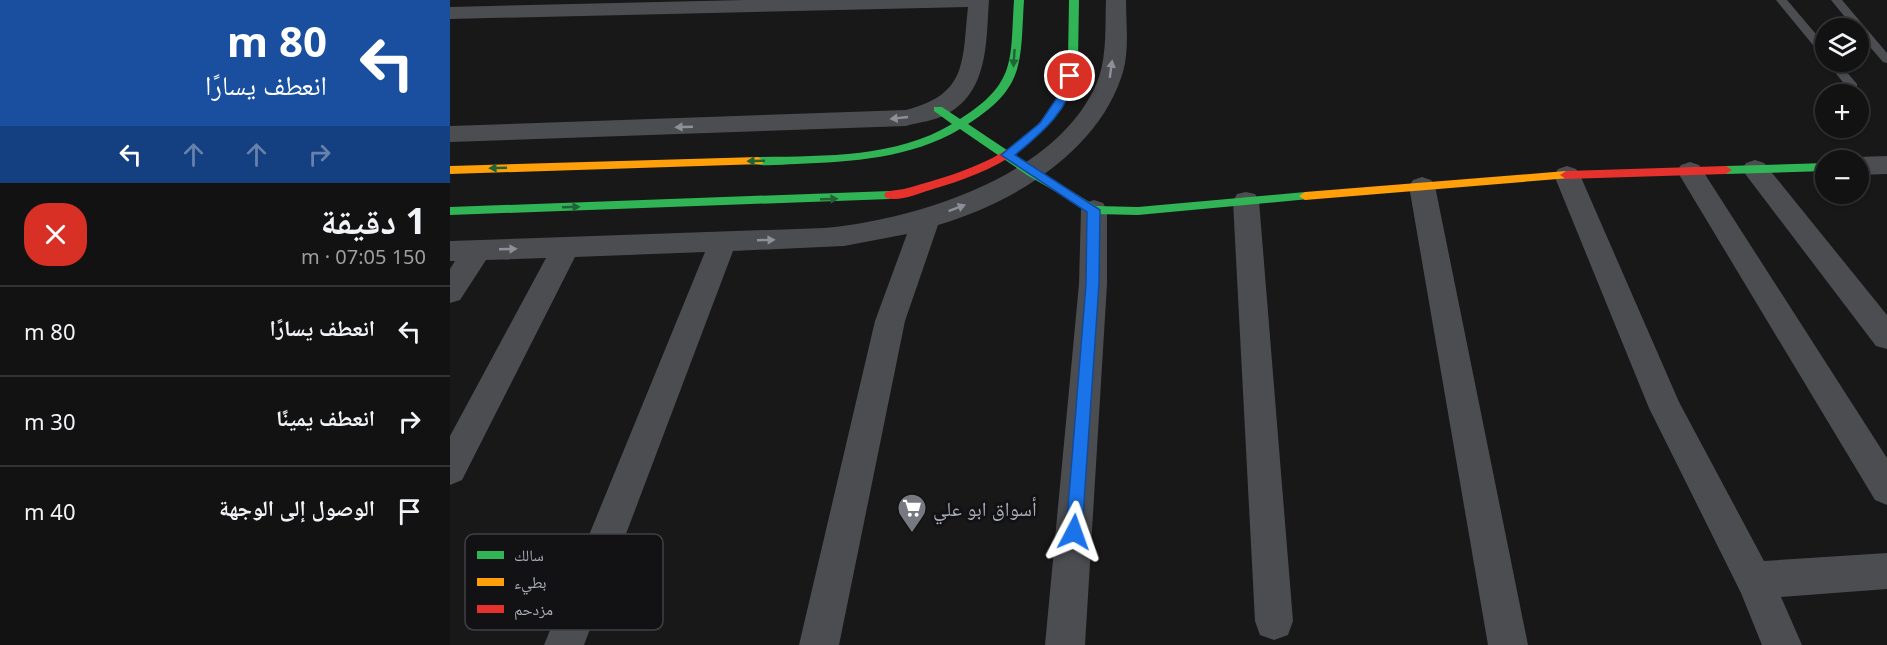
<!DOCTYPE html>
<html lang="ar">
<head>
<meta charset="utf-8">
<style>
	:root { --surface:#121212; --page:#1f2020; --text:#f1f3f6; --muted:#9c9e9f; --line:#313232 }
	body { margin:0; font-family:"Noto Sans","Noto Naskh Arabic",sans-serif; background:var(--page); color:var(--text); direction:rtl; height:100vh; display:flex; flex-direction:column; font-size:22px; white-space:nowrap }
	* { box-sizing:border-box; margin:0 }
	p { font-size:20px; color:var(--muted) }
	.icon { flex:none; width:33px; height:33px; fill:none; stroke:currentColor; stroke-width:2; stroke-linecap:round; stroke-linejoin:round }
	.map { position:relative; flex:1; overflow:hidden; direction:ltr }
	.sheet { display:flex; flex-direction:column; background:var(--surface); width:450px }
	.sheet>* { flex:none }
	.guide { background:#1a4fa0; color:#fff; overflow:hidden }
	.buttons { position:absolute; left:1365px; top:18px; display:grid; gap:12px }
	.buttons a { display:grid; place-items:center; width:54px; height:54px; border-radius:50%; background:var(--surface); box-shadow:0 2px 4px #0004,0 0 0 2px var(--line); font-size:30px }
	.pin { position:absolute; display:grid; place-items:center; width:51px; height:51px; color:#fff; margin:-26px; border:3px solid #fff; border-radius:50%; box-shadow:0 2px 6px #0007 }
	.me { position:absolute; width:66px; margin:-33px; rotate:4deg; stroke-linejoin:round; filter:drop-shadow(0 0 4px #0008) }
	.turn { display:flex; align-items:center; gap:21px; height:126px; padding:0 24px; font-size:27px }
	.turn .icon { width:78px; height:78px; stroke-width:2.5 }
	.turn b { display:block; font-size:42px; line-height:51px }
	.lanes { display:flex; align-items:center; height:57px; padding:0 24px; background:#0003; justify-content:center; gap:30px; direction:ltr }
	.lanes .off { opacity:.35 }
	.round { display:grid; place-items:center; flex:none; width:63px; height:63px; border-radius:24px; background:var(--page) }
	.overview { display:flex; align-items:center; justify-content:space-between; height:102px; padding:0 24px }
	h1 { font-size:36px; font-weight:700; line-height:45px }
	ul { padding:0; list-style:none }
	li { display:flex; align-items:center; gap:18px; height:90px; padding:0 24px; border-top:2px solid var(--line) }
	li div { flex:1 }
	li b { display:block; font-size:22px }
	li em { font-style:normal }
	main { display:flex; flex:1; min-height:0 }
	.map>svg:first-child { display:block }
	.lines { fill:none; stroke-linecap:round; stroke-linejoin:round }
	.lane { fill:#4c4d51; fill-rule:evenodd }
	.street { fill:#4c4d51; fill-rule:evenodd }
	.fast { fill:#30b455; fill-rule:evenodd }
	.slow { fill:#ff9f0a; fill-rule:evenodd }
	.jam { fill:#e5322d; fill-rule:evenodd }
	.oneway { fill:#216334 }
	.oneway2 { fill:#8e9099 }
	.route { fill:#1a73e8; stroke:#114b97; stroke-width:1.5 }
	.labels { text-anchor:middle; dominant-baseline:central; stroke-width:6; stroke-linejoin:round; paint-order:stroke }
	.poi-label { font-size:20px; fill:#aaadb8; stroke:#121214; text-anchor:start }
	.key { fill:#121214; stroke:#404045; stroke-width:1.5 }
	.key-label { font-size:16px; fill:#aaadb8 }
</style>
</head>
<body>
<main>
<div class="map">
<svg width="1437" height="645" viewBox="0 0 1437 645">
	<rect width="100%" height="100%" fill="#181818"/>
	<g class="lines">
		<!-- lane -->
		<g class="lane">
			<path d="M1326 0H1337L1376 46V57L1372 56Z"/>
			<path d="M1381 0H1392L1437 53V63L1433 62 1408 33V28H1404Z"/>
			<path d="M1377 62H1388L1407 84V90H1399Z"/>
		</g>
		<!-- street -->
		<g class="street">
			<path d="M295 0H539C536 41 539 91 497 114 485 121 469 122 456 126L0 142V126L456 110C518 94 512 62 518 7L0 19V7Z"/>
			<path d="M656 0H676C676 25 680 54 671 78 645 154 562 203 488 225L455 321 389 645H349L425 321 457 234 394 246 283 251 134 645H94L255 252 125 257 12 480 0 485V436L96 258 36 260 10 300 0 303V269L5 261H0V241L374 228C467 220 614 174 649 77 657 53 655 25 656 0Z"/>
			<path d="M1437 156V174L1408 175V160H1399L1408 157Z"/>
			<path d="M1305 160 1314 163 1437 315V349L1426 346 1296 175 1292 169 1296 163Z"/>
			<path d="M1240 162 1249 165 1437 458V505L1425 500 1227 171 1231 165Z"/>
			<path d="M1117 166 1126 169 1130 175 1229 402 1314 561 1437 553V589L1331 597 1352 645H1312L1291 593 1199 408 1104 175 1108 169Z"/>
			<path d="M972 177 981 180 985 186 1078 645H1038L959 186 963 180Z"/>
			<path d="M796 192 805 194 809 201 843 621 838 635 824 640 810 635 805 621 783 201 787 194Z"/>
			<path d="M644 200 653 203 657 210V284L635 645H595L629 284 631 210 635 203Z"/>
		</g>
		<!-- fast -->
		<g class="fast">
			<path d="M564 0H574C570 63 576 87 518 124L585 169 646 206 688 207 855 192 859 193 861 196 859 199 688 215 644 214 577 175 510 129C462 158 401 162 346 164 333 164 317 167 304 164L302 161 308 157C372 156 446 158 502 124L484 111V107H492L510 119C567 83 560 61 564 0Z"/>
			<path d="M619 0H629L628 60 624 76 619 79 614 76 618 60Z"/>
			<path d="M1376 163V171L1276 174 1270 170 1276 166Z"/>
			<path d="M440 191 446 195 440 199 0 215V207Z"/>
		</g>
		<!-- slow -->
		<g class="slow">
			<path d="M308 157 314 161 312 164 0 174V166Z"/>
			<path d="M1116 171 1120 172 1122 175 1120 178 855 200 849 196 855 192Z"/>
		</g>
		<!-- jam -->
		<g class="jam">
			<path d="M619 73 624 76C601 145 546 171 480 190 467 194 450 202 436 198L434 195 436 192C443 190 451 190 458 188 501 176 546 163 579 133 590 123 601 110 607 96 610 88 611 76 619 73Z"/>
			<path d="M1276 166 1282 170 1276 174 1116 179 1110 175 1116 171Z"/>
		</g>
	</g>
	<!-- one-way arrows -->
	<defs><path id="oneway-solid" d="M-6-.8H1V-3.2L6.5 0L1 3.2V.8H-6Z" transform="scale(1.5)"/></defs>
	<g class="oneway">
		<use href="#oneway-solid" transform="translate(564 58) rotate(94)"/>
		<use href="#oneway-solid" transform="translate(306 161) rotate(178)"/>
		<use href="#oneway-solid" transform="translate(48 168) rotate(178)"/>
		<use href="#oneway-solid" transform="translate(379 199) rotate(-2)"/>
		<use href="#oneway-solid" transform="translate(121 207) rotate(-2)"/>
	</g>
	<g class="oneway2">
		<use href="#oneway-solid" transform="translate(661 69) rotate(-82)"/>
		<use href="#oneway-solid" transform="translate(449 118) rotate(174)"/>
		<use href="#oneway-solid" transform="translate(234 127) rotate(178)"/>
		<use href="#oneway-solid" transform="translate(507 208) rotate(-21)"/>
		<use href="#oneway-solid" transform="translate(316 240) rotate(-2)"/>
		<use href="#oneway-solid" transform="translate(58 249) rotate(-2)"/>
	</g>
	<!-- route -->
	<path class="route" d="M620 73 625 76C618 112 591 133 565 155L650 210 649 284 632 532 630 538 624 540 618 538 616 532 636 284 637 212 551 155 590 123 611 92 614 76Z"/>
	<!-- icons -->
	<defs>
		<g id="supermarket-pin" transform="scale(1.5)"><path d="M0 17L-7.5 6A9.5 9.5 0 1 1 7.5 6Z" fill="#777980" stroke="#121214"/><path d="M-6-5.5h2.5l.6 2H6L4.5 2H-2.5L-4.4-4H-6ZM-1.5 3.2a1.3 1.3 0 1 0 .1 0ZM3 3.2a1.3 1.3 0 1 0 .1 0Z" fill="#fff"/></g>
	</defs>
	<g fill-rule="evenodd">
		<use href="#supermarket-pin" x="462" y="508"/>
	</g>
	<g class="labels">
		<!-- poi labels -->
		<g class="poi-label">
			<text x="483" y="508">أسواق ابو علي</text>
		</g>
	</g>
	<!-- legend -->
	<rect x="15" y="534" width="198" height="96" rx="9" class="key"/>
	<rect x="27" y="551" width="27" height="8" fill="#30b455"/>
	<rect x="27" y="578" width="27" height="8" fill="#ff9f0a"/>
	<rect x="27" y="605" width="27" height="8" fill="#e5322d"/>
	<g class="key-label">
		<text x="64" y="561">سالك</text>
		<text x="64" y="588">بطيء</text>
		<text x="64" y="615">مزدحم</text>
	</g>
</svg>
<div class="buttons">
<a><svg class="icon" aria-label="layers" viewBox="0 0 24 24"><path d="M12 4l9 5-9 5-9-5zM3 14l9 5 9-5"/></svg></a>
<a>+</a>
<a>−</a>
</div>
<div class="pin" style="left:620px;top:76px;background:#d93025"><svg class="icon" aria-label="arrive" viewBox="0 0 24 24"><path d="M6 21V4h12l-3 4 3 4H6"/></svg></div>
<svg class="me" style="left:624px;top:532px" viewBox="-20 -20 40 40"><path d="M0-17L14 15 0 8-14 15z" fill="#1a73e8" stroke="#fff" stroke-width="4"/></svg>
</div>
<section class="sheet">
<div class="guide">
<div class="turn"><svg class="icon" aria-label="left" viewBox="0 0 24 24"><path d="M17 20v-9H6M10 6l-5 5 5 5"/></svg><div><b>80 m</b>انعطف يسارًا</div></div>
<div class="lanes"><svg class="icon" aria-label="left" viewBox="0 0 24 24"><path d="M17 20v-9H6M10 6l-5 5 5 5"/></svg><svg class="icon off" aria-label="ahead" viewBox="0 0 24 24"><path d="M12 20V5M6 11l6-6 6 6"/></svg><svg class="icon off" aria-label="ahead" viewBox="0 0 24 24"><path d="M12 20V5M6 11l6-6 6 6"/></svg><svg class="icon off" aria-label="right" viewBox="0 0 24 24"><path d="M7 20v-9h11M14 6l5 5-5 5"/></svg></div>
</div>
<div class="overview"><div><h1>1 دقيقة</h1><p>150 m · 07:05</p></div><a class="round" style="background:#d93025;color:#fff"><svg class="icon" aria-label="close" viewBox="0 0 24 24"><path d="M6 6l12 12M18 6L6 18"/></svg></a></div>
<ul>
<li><svg class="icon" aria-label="left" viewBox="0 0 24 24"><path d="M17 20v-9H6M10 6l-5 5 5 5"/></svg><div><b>انعطف يسارًا</b></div><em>80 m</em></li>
<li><svg class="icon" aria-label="right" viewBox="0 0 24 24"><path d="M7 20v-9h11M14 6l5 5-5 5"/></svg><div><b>انعطف يمينًا</b></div><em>30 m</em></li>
<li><svg class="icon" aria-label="arrive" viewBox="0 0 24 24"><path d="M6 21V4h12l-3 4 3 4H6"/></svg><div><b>الوصول إلى الوجهة</b></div><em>40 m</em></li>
</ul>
</section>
</main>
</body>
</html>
